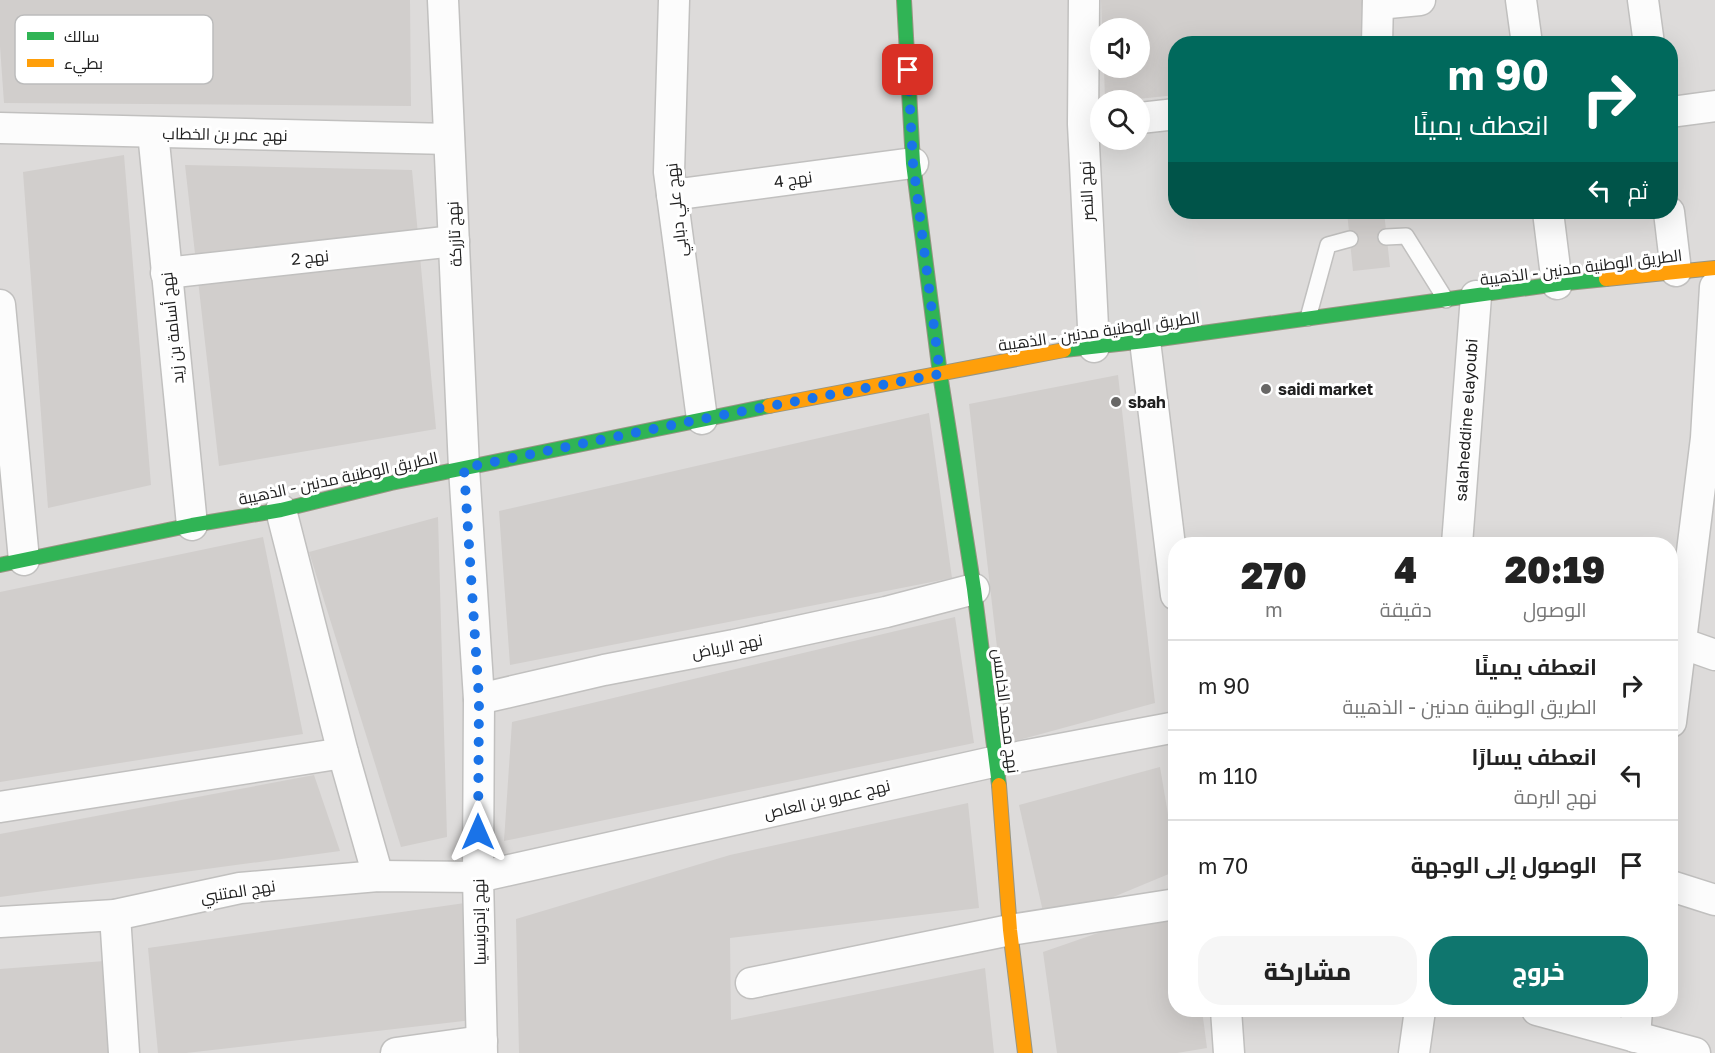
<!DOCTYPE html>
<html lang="ar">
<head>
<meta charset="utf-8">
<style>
	:root { --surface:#fff; --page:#f6f6f6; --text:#222; --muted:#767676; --line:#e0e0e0; --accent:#0f766e }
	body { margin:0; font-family:"Golos Text",Cairo,sans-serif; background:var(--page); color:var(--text); direction:rtl; height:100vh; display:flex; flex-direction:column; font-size:22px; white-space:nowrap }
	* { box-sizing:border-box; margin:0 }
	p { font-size:20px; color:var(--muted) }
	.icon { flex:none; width:33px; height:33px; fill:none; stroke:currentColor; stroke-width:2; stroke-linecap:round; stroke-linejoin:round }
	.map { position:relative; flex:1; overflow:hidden; direction:ltr }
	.sheet { position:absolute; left:1168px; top:537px; width:510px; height:480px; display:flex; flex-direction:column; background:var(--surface); border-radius:24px; box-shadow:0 6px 24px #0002; direction:rtl }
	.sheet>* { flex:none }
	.hud { position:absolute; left:1168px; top:36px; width:510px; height:183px; border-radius:24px; box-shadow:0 6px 24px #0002; direction:rtl; background:#00695c; color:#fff; overflow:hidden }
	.fabs { position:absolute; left:1090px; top:18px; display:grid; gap:12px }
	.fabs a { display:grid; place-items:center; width:60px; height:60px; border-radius:50%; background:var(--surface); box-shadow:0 6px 24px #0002; font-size:30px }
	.pin { position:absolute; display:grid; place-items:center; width:51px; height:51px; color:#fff; margin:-26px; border-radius:12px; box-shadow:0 3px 9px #0006 }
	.me { position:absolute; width:66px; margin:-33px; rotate:0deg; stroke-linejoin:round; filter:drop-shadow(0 0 4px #0008) }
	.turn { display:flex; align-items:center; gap:21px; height:126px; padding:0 30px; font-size:27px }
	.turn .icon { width:78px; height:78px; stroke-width:2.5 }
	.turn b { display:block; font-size:42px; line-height:51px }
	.then { display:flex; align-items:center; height:57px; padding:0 30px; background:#0003; gap:12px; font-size:22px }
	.eta { display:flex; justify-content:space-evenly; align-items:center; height:102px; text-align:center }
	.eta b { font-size:36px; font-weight:800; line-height:42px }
	.button { display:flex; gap:12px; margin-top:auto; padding:12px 30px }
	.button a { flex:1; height:69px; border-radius:24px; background:var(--accent); color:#fff; font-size:24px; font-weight:800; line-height:69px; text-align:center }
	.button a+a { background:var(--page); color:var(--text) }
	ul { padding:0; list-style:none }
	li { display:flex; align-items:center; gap:18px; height:90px; padding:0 30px; border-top:2px solid var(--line) }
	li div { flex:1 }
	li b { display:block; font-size:22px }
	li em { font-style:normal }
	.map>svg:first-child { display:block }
	.residential { fill:#dddbda; fill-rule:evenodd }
	.religious { fill:#dcdbda }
	.building { fill:#d1cecc }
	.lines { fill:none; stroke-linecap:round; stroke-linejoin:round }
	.lane-casing { stroke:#c1c0bf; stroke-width:18 }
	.street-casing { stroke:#c1c0bf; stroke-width:33 }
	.fast-casing { stroke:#979582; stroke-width:16 }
	.slow-casing { stroke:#979582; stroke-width:16 }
	.lane { stroke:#fcfcfc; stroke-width:15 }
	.street { stroke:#fcfcfc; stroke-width:30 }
	.fast { stroke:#30b455; stroke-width:14 }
	.slow { stroke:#ff9f0a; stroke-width:14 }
	.route { stroke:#1a73e8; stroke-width:10; stroke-dasharray:0 18 }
	.poi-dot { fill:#686766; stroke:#fff; stroke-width:2 }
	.labels { text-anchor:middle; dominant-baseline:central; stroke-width:6; stroke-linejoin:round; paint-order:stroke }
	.street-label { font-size:16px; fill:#202020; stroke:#fff }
	.poi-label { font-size:16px; font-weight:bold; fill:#202020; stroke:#fff; text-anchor:start }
	.key { fill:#fff; stroke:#bcbcbc; stroke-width:1.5 }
	.key-label { font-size:16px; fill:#202020 }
</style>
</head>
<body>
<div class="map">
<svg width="1715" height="1053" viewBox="0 0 1715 1053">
	<rect width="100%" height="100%" fill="#eeebe9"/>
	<!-- residential -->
	<path class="residential" d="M0 0H1715V1053H0ZM1101 28H1140V68H1101ZM1176 44H1671V212H1176ZM1101 100H1140V140H1101ZM1176 544H1671V1010H1176Z"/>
	<!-- religious -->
	<path class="religious" d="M1176 118V212H1190L1204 331 1099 345 1091 129 1101 128V140H1140V123Z"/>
	<!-- building -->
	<g class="building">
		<path d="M0 0H410L411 106 4 103 0 46Z"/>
		<path d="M1101 0H1371L1372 44H1176V95L1128 100H1105L1104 68H1140V28H1102Z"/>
		<path d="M124 155 151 485 48 508 23 172Z"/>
		<path d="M185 165 412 170 436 429 219 466Z"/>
		<path d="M1347 212H1384L1390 267 1353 271Z"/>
		<path d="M1118 375 1155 703 1008 743 969 404Z"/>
		<path d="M929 413 952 578 510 665 499 511Z"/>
		<path d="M438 517 447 837 401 847 309 552Z"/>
		<path d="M263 537 303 734 0 782V592Z"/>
		<path d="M955 617 974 743 504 841 512 722Z"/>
		<path d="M1160 767 1176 862V871L1046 925 1019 805Z"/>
		<path d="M314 775 340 851 0 897V834Z"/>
		<path d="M968 803 979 908 730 938 731 1020 985 968 994 1053H519L516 919 730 855Z"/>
		<path d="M479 901 481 1019 186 1053H158L148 948Z"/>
		<path d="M1176 906V1010H1202L1207 1048 1177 1053H1057L1043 952Z"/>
		<path d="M118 960 109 1053H0V969Z"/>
	</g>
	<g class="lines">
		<!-- lane casing -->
		<g class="lane-casing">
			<g id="lane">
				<path d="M1386 237 1406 236 1446 300"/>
				<path d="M1308 318 1328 245 1350 239"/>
			</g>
		</g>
		<!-- street casing -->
		<g class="street-casing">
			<g id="street">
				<path d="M443 0 464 468 479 699 478 877 482 1053"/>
				<path d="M674 0 669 172 702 419"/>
				<path d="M1084 0 1083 124 1094 347"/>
				<path d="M1521 0 1527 44"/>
				<path d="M1643 0 1649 44"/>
				<path d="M1378 4 1420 0"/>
				<path d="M1377 44 1378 0"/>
				<path d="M1671 112 1715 106"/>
				<path d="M1140 118 1176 114"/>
				<path d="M0 128 449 139"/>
				<path d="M153 132 192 525"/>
				<path d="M672 195 913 163"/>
				<path d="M1548 212 1557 284"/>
				<path d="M1669 212 1676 271"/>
				<path d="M166 273 454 241"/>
				<path d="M0 305 24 560"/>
				<path d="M1145 341 1176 595"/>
				<path d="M281 510 343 753 378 876"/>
				<path d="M1457 544 1476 296"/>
				<path d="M1681 643 1715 655"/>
				<path d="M479 699 604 670 734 645 886 612 974 589"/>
				<path d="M1671 722 1706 438 1715 287"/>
				<path d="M0 807 343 753"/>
				<path d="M1671 886 1715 900"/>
				<path d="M115 915 124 1053"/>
				<path d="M0 922 115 915 240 888 378 876 478 877 997 761 1176 727"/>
				<path d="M751 983 1010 930 1176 904"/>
				<path d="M1226 1010 1229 1053"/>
				<path d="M1537 1010 1695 1053"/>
				<path d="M1635 1037 1637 1010"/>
				<path d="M396 1053 482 1041"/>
				<path d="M1414 1053 1420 1010"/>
			</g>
		</g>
		<!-- fast casing -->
		<g class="fast-casing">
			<g id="fast">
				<path d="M904 0 913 163 940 374 974 589 999 785"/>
				<path d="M1064 350 1145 341 1557 284 1606 279"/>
				<path d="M0 565 192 525 281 510 391 483 769 406"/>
			</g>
		</g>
		<!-- slow casing -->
		<g class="slow-casing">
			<g id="slow">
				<path d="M1606 279 1715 268"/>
				<path d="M769 406 1064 350"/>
				<path d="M999 785 1010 930 1025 1053"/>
			</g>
		</g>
		<!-- lane -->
		<use href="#lane" class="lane"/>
		<!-- street -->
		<use href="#street" class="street"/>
		<!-- fast -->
		<use href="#fast" class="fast"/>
		<!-- slow -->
		<use href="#slow" class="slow"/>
	</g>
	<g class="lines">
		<!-- route -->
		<path class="route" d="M478 832 479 699 464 468 702 419 940 374 913 163 908 70"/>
	</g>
	<!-- markers -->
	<g class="poi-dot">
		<circle cx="1266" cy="389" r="6"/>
		<circle cx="1116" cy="402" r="6"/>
	</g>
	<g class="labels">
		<!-- street labels -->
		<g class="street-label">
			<text transform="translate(225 134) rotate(1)">نهج عمر بن الخطاب</text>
			<text transform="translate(793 179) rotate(-8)">نهج 4</text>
			<text transform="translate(1086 191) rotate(-93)">نهج النصر</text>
			<text transform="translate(676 210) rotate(-96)">نهج علي دبابي</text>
			<text transform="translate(454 234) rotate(-93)">نهج تازركة</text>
			<text transform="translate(310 257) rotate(-6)">نهج 2</text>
			<text transform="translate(1581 267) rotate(-7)">الطريق الوطنية مدنين - الذهيبة</text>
			<text transform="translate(172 328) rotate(-96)">نهج أسامة بن زيد</text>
			<text transform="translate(1099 331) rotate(-8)">الطريق الوطنية مدنين - الذهيبة</text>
			<text transform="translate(1466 420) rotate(-86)">salaheddine elayoubi</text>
			<text transform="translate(338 478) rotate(-12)">الطريق الوطنية مدنين - الذهيبة</text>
			<text transform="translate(727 646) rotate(-11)">نهج الرياض</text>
			<text transform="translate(1006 711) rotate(83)">نهج محمد الخامس</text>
			<text transform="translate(827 799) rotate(-13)">نهج عمرو بن العاص</text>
			<text transform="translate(238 891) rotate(-9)">نهج المتنبي</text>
			<text transform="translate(479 922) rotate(-91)">نهج إندونيسيا</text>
		</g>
		<!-- poi labels -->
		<g class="poi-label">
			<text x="1278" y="389">saidi market</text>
			<text x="1128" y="402">sbah</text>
		</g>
	</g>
	<!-- legend -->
	<rect x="15" y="15" width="198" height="69" rx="9" class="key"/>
	<rect x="27" y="32" width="27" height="8" fill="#30b455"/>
	<rect x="27" y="59" width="27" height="8" fill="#ff9f0a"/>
	<g class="key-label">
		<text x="64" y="42">سالك</text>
		<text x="64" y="69">بطيء</text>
	</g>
</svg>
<div class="fabs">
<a><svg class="icon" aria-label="sound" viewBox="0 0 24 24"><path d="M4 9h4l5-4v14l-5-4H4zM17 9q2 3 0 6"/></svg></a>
<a><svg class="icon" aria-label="search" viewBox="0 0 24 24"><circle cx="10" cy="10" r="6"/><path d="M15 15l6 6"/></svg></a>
</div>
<div class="pin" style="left:908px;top:70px;background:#d93025"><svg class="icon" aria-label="arrive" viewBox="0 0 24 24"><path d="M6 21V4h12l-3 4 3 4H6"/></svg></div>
<svg class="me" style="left:478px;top:832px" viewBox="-20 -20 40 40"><path d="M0-17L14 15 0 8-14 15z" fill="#1a73e8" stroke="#fff" stroke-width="4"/></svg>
<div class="hud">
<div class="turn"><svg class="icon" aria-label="right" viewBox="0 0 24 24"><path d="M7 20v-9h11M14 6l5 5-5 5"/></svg><div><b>90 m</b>انعطف يمينًا</div></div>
<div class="then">ثم<svg class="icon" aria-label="left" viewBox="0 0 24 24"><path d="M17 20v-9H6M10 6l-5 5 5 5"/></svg></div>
</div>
<section class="sheet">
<div class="eta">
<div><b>20:19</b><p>الوصول</p></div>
<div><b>4</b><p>دقيقة</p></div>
<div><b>270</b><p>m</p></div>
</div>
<ul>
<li><svg class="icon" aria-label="right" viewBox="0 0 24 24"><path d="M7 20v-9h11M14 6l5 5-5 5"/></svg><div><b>انعطف يمينًا</b><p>الطريق الوطنية مدنين - الذهيبة</p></div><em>90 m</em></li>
<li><svg class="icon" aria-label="left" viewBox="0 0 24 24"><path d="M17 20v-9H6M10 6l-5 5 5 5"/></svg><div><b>انعطف يسارًا</b><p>نهج البرمة</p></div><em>110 m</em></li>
<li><svg class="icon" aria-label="arrive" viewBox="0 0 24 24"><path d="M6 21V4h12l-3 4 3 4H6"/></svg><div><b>الوصول إلى الوجهة</b></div><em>70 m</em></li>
</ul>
<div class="button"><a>خروج</a><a>مشاركة</a></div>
</section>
</div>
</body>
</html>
